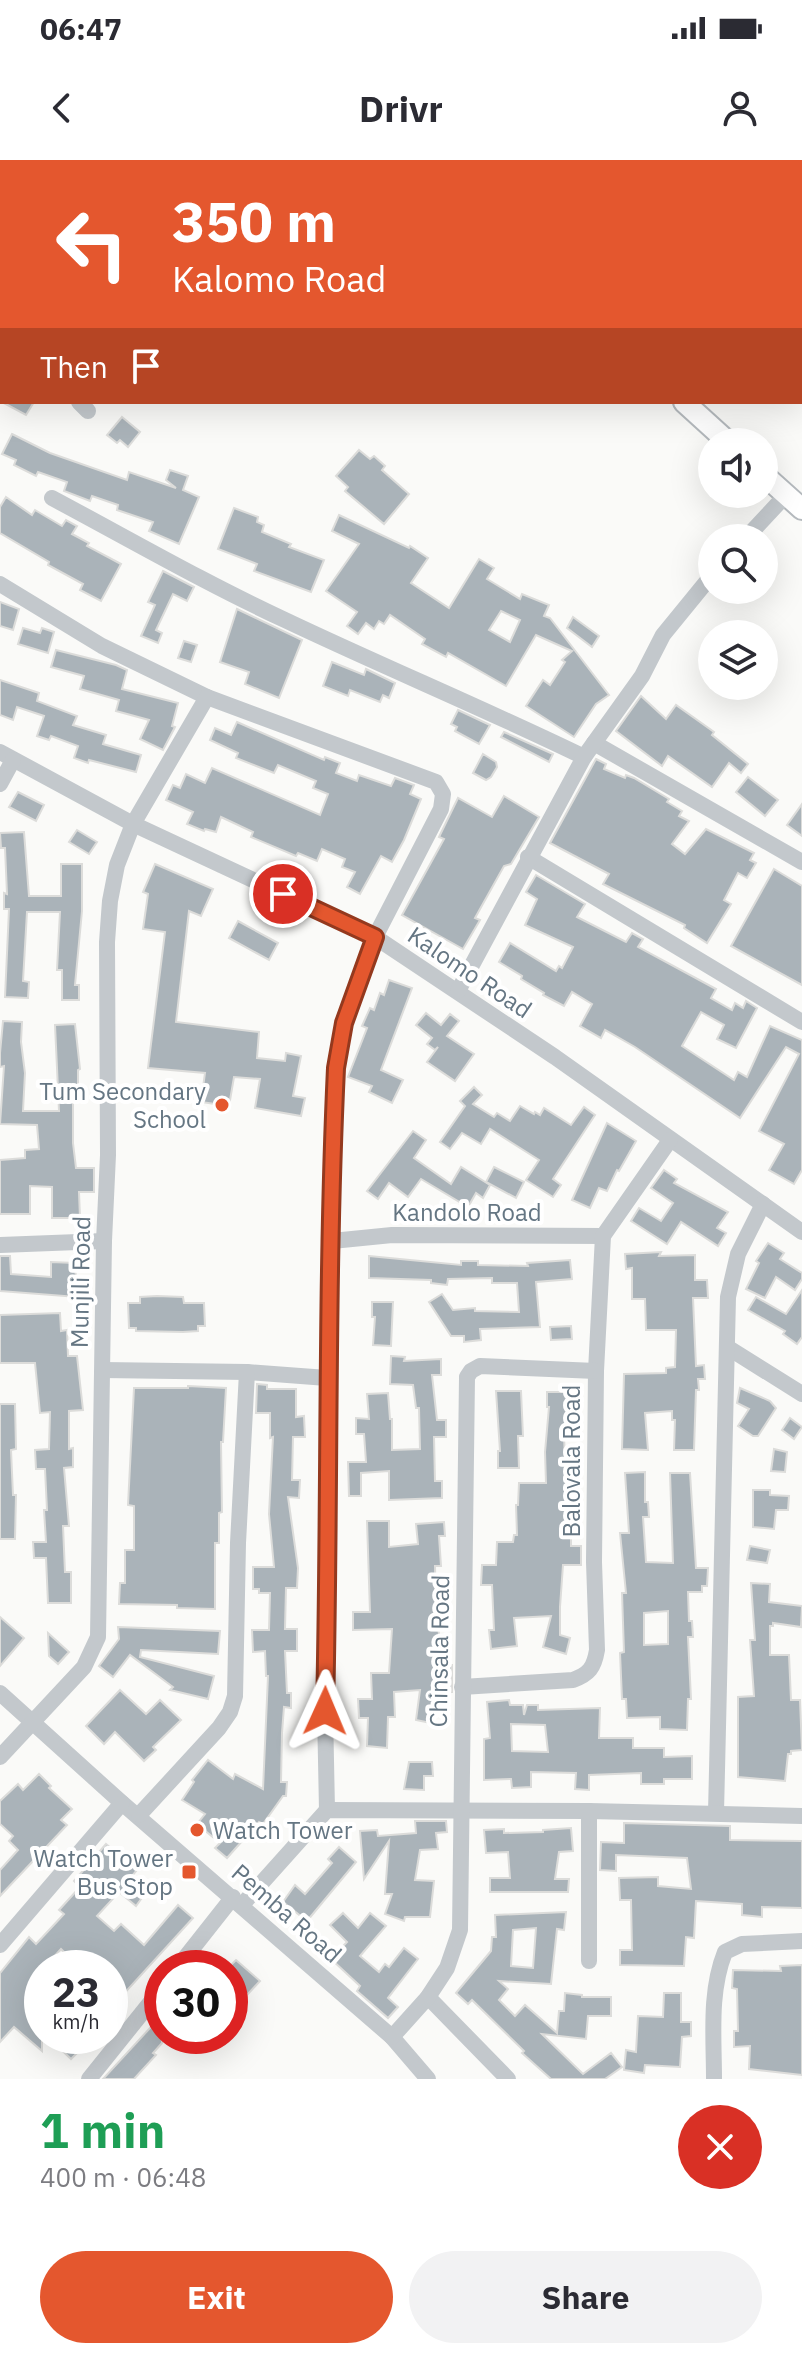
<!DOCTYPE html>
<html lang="en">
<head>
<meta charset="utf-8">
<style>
	:root { --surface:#fff; --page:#f2f2f3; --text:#2b2b33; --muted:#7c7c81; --accent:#e4572e }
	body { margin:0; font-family:"IBM Plex Sans",sans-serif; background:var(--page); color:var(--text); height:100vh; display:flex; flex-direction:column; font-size:30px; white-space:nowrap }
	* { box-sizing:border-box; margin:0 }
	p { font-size:26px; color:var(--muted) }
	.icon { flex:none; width:44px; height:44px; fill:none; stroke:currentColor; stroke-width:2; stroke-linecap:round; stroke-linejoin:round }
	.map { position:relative; height:1919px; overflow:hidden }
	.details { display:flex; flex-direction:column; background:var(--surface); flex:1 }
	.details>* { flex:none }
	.banner { position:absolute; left:0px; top:0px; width:802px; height:244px; box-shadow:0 8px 32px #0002; background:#e4572e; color:#fff; overflow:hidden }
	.controls { position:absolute; left:698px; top:268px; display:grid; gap:16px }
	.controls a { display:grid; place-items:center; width:80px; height:80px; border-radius:50%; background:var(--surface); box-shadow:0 8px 32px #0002; font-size:40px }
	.speed { position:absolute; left:24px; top:1790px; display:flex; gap:16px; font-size:40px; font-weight:700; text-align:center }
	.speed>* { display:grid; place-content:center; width:104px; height:104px; border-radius:50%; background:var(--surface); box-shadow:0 8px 32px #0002; line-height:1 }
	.speed small { font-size:20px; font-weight:400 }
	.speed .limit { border:12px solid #d22; background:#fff; color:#111 }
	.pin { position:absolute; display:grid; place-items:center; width:68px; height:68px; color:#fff; margin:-34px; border:4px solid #fff; border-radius:50%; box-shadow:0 2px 8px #0007 }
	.me { position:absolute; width:88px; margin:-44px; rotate:1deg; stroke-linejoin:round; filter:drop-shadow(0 0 6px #0008) }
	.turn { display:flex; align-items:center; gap:28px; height:168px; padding:0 40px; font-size:36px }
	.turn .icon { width:104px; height:104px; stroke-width:2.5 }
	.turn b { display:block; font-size:56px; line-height:68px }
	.then { display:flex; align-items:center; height:76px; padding:0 40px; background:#0003; gap:16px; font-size:30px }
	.round { display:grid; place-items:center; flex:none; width:84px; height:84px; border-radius:42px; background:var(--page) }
	.head { display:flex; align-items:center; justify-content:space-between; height:136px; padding:0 40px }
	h1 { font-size:48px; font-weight:700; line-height:60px; color:#1e9e55 }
	.primary-button { display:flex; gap:16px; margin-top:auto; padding:16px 40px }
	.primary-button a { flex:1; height:92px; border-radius:48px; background:var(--accent); color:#fff; font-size:32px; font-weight:700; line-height:92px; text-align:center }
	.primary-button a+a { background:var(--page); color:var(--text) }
	.status { display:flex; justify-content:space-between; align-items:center; height:56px; padding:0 40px; background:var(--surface); direction:ltr }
	.status svg { height:22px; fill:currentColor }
	header { display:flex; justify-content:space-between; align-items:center; height:104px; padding:0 40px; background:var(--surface); font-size:36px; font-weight:700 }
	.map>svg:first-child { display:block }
	.building { fill:#aab3b9; stroke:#dcdcda; stroke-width:2; fill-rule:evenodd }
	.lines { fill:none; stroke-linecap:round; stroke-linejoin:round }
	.major-casing { stroke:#b5babe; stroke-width:24 }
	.minor { stroke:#c3c8cc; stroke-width:16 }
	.major { stroke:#fff; stroke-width:20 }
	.route-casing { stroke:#94391e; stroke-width:20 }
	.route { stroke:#e4572e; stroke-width:14 }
	.poi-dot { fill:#e4572e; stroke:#fff; stroke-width:3 }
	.labels { text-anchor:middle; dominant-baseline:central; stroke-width:8; stroke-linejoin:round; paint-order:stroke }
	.street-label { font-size:24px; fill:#657683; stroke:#fff }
	.poi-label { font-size:24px; fill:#657683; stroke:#fff; text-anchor:end }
</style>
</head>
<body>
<div class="status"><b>06:47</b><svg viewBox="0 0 49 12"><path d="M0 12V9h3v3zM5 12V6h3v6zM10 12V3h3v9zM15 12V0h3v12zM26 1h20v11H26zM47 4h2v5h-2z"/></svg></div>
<header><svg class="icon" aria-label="back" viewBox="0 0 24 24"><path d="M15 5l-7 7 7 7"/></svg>Drivr<svg class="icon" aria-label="person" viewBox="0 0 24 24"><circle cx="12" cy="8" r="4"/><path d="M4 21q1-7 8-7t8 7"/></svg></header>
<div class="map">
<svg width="802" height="1919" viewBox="0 0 802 1919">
	<rect width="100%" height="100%" fill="#fafaf8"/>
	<!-- building -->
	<g class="building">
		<path d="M2 242H34L26 255Z"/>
		<path d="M122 257 140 272 128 287 120 280 117 283 107 275Z"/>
		<path d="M12 274 50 293 127 320 129 312 176 328 166 320 170 310 188 316 183 330 199 337 179 384 149 371 153 362 117 350 118 345 92 336 90 341 64 331 67 322 38 312 36 316 14 305 16 300 2 294Z"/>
		<path d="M359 290 370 299 374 296 385 306 382 310 409 334 384 364 345 331 348 327 336 316Z"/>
		<path d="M6 337 32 355 35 350 62 366 66 360 77 366 72 374 89 383 87 386 121 404 101 441 80 430 83 424 48 405 49 402 0 373V347Z"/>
		<path d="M234 348 258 357 257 362 264 365 262 372 291 384 289 387 324 400 311 432 254 411 257 404 218 389Z"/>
		<path d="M339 355 409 388 410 386 428 398 411 423 449 448 479 399 494 408 487 419 520 439 522 434 549 445 544 456 550 458 609 535 596 544 574 577 526 546 543 520 550 525 565 502 562 500 572 491 556 484 536 475 506 526 448 493 446 497 422 484 425 479 390 455 384 464 379 461 374 469 366 463 358 474 347 466 357 452 326 431 359 384 332 371ZM501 451 520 460 510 482 489 470Z"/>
		<path d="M163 411 194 427 187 441 173 434 156 470 162 473 158 483 141 476 155 445 148 442Z"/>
		<path d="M0 442 19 449 13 470 0 466Z"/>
		<path d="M237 449 302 480 279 538 245 524 249 512 220 502Z"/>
		<path d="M573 457 599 476 592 487 567 468Z"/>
		<path d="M23 468 40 473 42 468 54 472 48 493 18 484Z"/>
		<path d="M184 481 197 485 191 502 178 498Z"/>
		<path d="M56 490 116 505 127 510 122 529 178 543 172 566 175 567 163 590 140 579 149 560 116 551 119 540 80 529 84 516 51 507Z"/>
		<path d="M332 502 364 515 366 509 395 523 389 538 383 535 380 542 350 530 348 536 323 526Z"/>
		<path d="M0 520 39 533 37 541 77 556 73 565 106 575 103 584 141 595 136 612 89 600 88 603 74 598 78 586 51 576 49 580 37 576 44 556 17 547 13 560 0 555Z"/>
		<path d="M641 536 666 559 676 545 714 572 712 575 748 604 741 613 729 603 712 627 668 596 662 606 616 571Z"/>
		<path d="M458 550 490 565 479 584 455 571 457 567 451 564Z"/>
		<path d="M237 562 324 600 325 597 340 603 336 613 357 621 359 615 391 626 395 618 414 625 410 634 421 639 404 680 392 702 381 696 360 734 347 727 355 712 342 707 345 699 322 689 317 701 298 693 296 696 251 677 253 672 221 657 216 672 205 669 204 671 187 664 193 652 166 640 173 625 180 628 186 614 205 623 212 608 320 655 328 634 313 628 316 621 278 605 274 613 236 598 238 593 210 580 215 568 231 575Z"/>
		<path d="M504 572 553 594 549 602 501 577Z"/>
		<path d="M483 594 496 602 497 607 491 617 486 620 473 613Z"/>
		<path d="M596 599 606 604 604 609 625 618 626 615 634 618 669 639 667 642 682 651 679 656 689 661 672 684 685 694 706 669 754 693 750 700 756 703 747 718 738 713 724 740 731 744 707 783 684 768 685 765 603 724 609 714 550 683Z"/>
		<path d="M748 617 778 640 765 656 736 632Z"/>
		<path d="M18 632 44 645 36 661 9 647Z"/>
		<path d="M504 636 539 657 511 704 504 706 475 758 480 760 463 789 402 755 444 679 439 677 458 638 492 657Z"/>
		<path d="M802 644V676L787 665Z"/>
		<path d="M77 670 97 682 89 694 69 682Z"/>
		<path d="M24 672 29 736H61V704H82V751L75 825H79V840H62V810H57L60 752H27L23 821 29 822 28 838 5 837 9 749H4V733L7 734 5 688H1L0 673Z"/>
		<path d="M155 704 213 729 201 756 189 751 176 862 259 872 257 898 285 901 286 893 301 896 293 936 305 938 301 956 255 948 260 919 234 917 229 946 201 942 205 913 148 908 165 772 143 769 148 734 143 732Z"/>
		<path d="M774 709 802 726V825L731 786Z"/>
		<path d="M536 715 585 744 577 757 626 782 632 773 643 779 638 787 716 829 711 838 732 850 735 843 743 848 746 841 757 848 736 888 717 879 724 865 701 852 682 886 734 920 738 912 747 917 770 866 802 880V1010L794 1024 769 1010 784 984 759 971 799 894 786 887 740 958 635 887 605 870 601 878 580 866 592 844 572 832 564 846 543 835 544 833 521 819 522 816 499 802 510 783 556 811 559 806 562 808 573 787 525 765 537 739 526 732Z"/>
		<path d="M238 761 278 783 269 800 229 778Z"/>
		<path d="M389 820 412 828 381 910 403 920 392 943 369 932 372 926 348 917 367 868 362 866 370 848 374 850 380 833 384 835Z"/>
		<path d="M426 853 441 865 450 854 459 861 447 876 474 894 455 921 427 902 438 887 435 890 427 884 432 878 416 865Z"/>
		<path d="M3 861 22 862 21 882 25 913 23 951H59L55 865 75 864 80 909 78 910V937H73V983L76 1008H94V1032H79L80 1058H52V1027L30 1026V1054H0V1000L25 998V990L39 989 37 965 0 964 4 906 0 907V893Z"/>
		<path d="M474 927 482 935 473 944 494 957 497 953 510 961 520 946 534 954 535 952 540 955 544 948 571 965 584 947 595 955 553 1019 561 1025 553 1037 526 1020 539 1000 490 969 481 984 462 973 450 989 440 982 465 946 460 941Z"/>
		<path d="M607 963 636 981 619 1011 617 1010 607 1031 599 1028 590 1048 572 1040Z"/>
		<path d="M413 971 426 980 414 998 451 1024 461 1007 490 1025 483 1038 476 1033 468 1047 421 1019 408 1037 389 1023 378 1039 367 1031Z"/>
		<path d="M494 1007 524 1022 516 1038 486 1022Z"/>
		<path d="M664 1010 677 1019 674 1023 728 1052 717 1068 726 1073 718 1086 681 1062 667 1084 631 1061 639 1048 661 1061 673 1043 651 1028Z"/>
		<path d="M768 1083 784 1093 780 1099 802 1113V1119L795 1130 776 1117 765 1138 746 1129 759 1103 756 1101Z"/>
		<path d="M661 1092 659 1096 695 1095V1120H707L708 1138H693L696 1206 704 1205 705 1219H698L699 1230H696L694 1290H674L675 1260H672V1251L645 1253 648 1290 622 1289 624 1214 666 1213V1208L675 1207 676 1170H646L645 1139H632V1108L626 1109 625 1094Z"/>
		<path d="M0 1096H10L11 1114 51 1117V1102L75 1103 77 1137 0 1131Z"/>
		<path d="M369 1096 461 1105V1101H478V1105L528 1106 527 1103 570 1100 572 1119 536 1122 540 1167 480 1169 481 1180 464 1182V1176H451L429 1142 442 1134 453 1150 475 1148V1151L519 1152 517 1123H492V1118L448 1119 447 1125 431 1123V1120L369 1118Z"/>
		<path d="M802 1130V1177L797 1184 783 1174 785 1171 748 1150 756 1137 786 1154Z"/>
		<path d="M157 1136 183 1137 184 1143H204L205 1166H198V1171L183 1172 136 1171V1168H129L128 1143H140V1137Z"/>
		<path d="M372 1142H393L391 1186 373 1185 375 1157H372Z"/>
		<path d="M60 1153 61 1171 67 1170 68 1196H77L83 1250 69 1251V1289L73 1288V1307L64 1308 69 1366H63L65 1412H71V1443H48L46 1398H34L33 1382H46L44 1350H47L45 1309H36L35 1290 49 1289 50 1252 40 1253 35 1203H0V1155Z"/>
		<path d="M571 1166 572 1179 551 1180 550 1167Z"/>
		<path d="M391 1196 405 1197 404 1201 441 1199V1215H432L437 1260H446V1277H434L435 1321H442V1338L389 1340V1311L361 1313V1336H349L348 1302H366L364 1274H356V1258L369 1259 367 1234 388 1233 390 1259H392V1290L420 1289 419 1248H416L413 1225 390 1224Z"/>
		<path d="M257 1224 267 1225V1229H296V1257L304 1256 305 1277H293L292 1320H300L299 1338 288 1337 298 1408 297 1428H286L285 1469H297V1491H285L287 1533H291V1548L284 1547 282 1573 281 1622H287L286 1636H283L263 1664 259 1662 227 1698 215 1688 220 1683 197 1664 205 1654 182 1640 194 1622 192 1620 208 1600 233 1619 235 1614 263 1629 268 1516H266L265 1491 253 1492 252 1470H269L270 1433H259V1429H253V1407H274L269 1354 273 1277 270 1278V1253H256Z"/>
		<path d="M188 1226 226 1228 223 1282H221L222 1352 219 1353V1383H215V1449L177 1448V1445L119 1444 120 1423H125V1390H134V1346L128 1345 134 1228H188Z"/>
		<path d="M740 1228 770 1241 776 1248 758 1276H753L738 1266 749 1249 737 1243Z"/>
		<path d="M496 1231H521L523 1276H518L519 1308H498V1291H500Z"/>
		<path d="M547 1232H574L570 1277 564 1276 566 1322 569 1351H571V1386H581V1405H563L560 1447V1475L570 1478 566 1494 543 1487 551 1456 514 1458 517 1486 491 1489 489 1470H494L492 1425H481L482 1405H496L497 1382H513L514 1375H517L516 1345H518L519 1323H546L545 1292 549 1247H547Z"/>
		<path d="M0 1244H15L16 1289 11 1290 13 1335H16L15 1379H0Z"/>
		<path d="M790 1258 802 1267 794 1279 782 1270Z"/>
		<path d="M774 1289 787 1292 785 1312 771 1311Z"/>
		<path d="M645 1312V1342H648L649 1357H643L646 1402 673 1403 670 1313H690L696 1408H708L707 1426H702V1432H688L689 1461H692L693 1477H688L691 1539H688L687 1570 660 1569V1557L627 1558 626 1539H622L620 1493 624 1492 622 1433H626L620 1373H629L625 1313ZM668 1451V1484L644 1485V1453Z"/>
		<path d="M753 1330H770V1335L789 1336 788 1350H776L774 1369 753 1367Z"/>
		<path d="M367 1361H389V1387L418 1384 416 1364 444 1362 445 1376H439L441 1406H435L436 1452H438L440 1504 452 1505V1532H436L431 1563 416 1560 420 1530 394 1532 395 1557H388L387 1588 367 1586 368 1558H359L358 1539H372L371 1513H389L392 1469 353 1470V1452H370Z"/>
		<path d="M750 1386 770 1390 767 1403 747 1400Z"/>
		<path d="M751 1423 770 1424 769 1442 802 1446 801 1467 773 1463V1466H770V1495H789L791 1540H800L802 1590 791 1591V1594H788L785 1621 738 1617V1537L754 1536 750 1480H755Z"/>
		<path d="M0 1457 24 1478 0 1506Z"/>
		<path d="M118 1467 220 1471 218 1494 141 1490 140 1497 214 1516 208 1539 170 1530 173 1527 130 1495 113 1517 99 1506 119 1479Z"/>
		<path d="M48 1473 69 1492 58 1504 49 1496Z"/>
		<path d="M120 1530 146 1554 160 1540 181 1560 153 1587 156 1590 144 1601 115 1572 104 1584 86 1566Z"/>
		<path d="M509 1540 510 1545H523L524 1555 527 1545H538V1550L600 1548 599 1578H633V1588H664V1597L692 1596V1619H664V1624H641V1613L589 1615V1630L575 1629 576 1613 531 1612V1627L512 1628 511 1619 484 1620V1579L490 1578 487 1542ZM511 1564 545 1565 548 1592 512 1591Z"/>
		<path d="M409 1602H432L433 1616H424V1630L404 1629Z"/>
		<path d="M39 1614 51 1626 49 1628 72 1649 61 1660 67 1665 0 1736V1710L18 1690 9 1681 13 1676 0 1664V1641L18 1624 23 1630Z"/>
		<path d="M415 1661H446L447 1672 436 1673 438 1689 420 1690 415 1720 434 1721 430 1757H405L404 1761 385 1754 392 1734H385L389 1681 364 1719 360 1671 377 1670 378 1676 416 1673Z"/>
		<path d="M624 1663 730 1666V1680L802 1681V1748L762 1747V1757L742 1755V1744L696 1741 694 1778 686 1777 684 1806 620 1805V1790H632L631 1740H620L619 1718 658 1717V1726L691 1729 687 1698 616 1695V1711L600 1710 601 1682 624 1683Z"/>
		<path d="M571 1668 573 1691 559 1692 555 1719H569L568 1732H490V1718H510L508 1692 486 1693 484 1670 504 1669V1673L543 1672V1670Z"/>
		<path d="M106 1684 137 1710 127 1722 144 1735 136 1746 119 1732 97 1756 114 1771 121 1764 144 1785 178 1745 193 1758 110 1849V1808H88L73 1794 70 1798 61 1789 30 1823 42 1834V1891L14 1867 0 1882V1813L29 1777 36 1784 64 1754 59 1750 80 1727 74 1721Z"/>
		<path d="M339 1687 356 1702 307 1761 283 1742 295 1725 305 1734 332 1703 328 1699Z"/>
		<path d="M566 1752 564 1770 557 1769 551 1824 499 1821 508 1829 499 1840 515 1856 525 1845 557 1873 559 1851H564L565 1833 582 1835V1837H611V1856H588L586 1879 542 1874 583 1914 611 1893 622 1907 605 1919H551L522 1893 524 1891 472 1840 468 1844 456 1833 491 1791 492 1777H496L495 1755ZM536 1768 533 1808 511 1806 513 1770Z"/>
		<path d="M343 1753 358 1768 370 1753 386 1766 360 1796 379 1812 385 1804 389 1807 404 1788 418 1799 388 1838 398 1847 388 1858 357 1831 360 1826 331 1799 347 1782 330 1765Z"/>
		<path d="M236 1800 260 1821 246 1836 230 1822V1806Z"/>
		<path d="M802 1805V1915L749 1909 750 1886 734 1887V1871H738L737 1829 732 1828 733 1810 781 1811 780 1806Z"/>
		<path d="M664 1833H681V1862H691V1876L682 1877 680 1907 645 1905 644 1913 624 1910 626 1890 636 1892 638 1856 663 1857Z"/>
		<path d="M162 1855V1883L153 1893 156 1895 134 1919H103Z"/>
		<path d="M47 1876H94L71 1899Z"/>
	</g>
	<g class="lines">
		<!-- major casing -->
		<g class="major-casing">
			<g id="major">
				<path d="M423 0 425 2"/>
				<path d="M684 242 728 282"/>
				<path d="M764 315 802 349"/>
			</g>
		</g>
		<!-- minor -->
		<g class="minor">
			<path d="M58 0 59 2"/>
			<path d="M800 70 802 71"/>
			<path d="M0 80 2 77"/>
			<path d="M0 172 2 174"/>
			<path d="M79 242 88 251"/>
			<path d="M52 338C129 379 205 423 285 460 384 507 485 549 584 597"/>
			<path d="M746 378 786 335"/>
			<path d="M0 424 102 486 207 537 436 622 443 634 441 649 375 777 344 863 336 908 327 1218 329 1357 325 1551 327 1650"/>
			<path d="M594 583 802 702"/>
			<path d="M0 592 133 664 375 777 555 897 802 1072"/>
			<path d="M0 624 13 600"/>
			<path d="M528 697 802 862"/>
			<path d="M458 831 584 597 642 516 663 475 712 415"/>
			<path d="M332 1081 392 1075 603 1076"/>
			<path d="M0 1085 104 1081"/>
			<path d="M727 1187 802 1234"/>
			<path d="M103 1210 247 1212 327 1218"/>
			<path d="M462 1527 573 1520C589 1514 594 1508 597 1490L594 1402 596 1211 603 1076 670 980"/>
			<path d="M0 1533 122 1643 392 1877 428 1919"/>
			<path d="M0 1597 84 1507 98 1477 104 1081 108 995 107 782 110 741 117 705 133 664 207 537"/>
			<path d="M589 1651V1801"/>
			<path d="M716 1653 728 1137 738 1094 763 1044"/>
			<path d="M139 1655 219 1568 230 1552 235 1536 238 1383 247 1212"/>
			<path d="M242 1745 327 1650 589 1651 802 1656"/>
			<path d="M0 1785 122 1643"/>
			<path d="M177 1808 233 1737"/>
			<path d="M428 1837 508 1919"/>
			<path d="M392 1877 428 1837 447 1808 460 1770 467 1217 471 1211 480 1206 596 1211"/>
			<path d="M89 1919 162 1828"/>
			<path d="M714 1919C714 1877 709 1832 725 1792L742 1784 802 1781"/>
		</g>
		<!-- major -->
		<use href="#major" class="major"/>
	</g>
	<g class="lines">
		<!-- route casing -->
		<g class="route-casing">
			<path id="route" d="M283 734 375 777 344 863 336 908C326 1122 330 1337 325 1551"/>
		</g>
		<!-- route -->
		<use href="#route" class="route"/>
	</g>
	<!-- markers -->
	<g class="poi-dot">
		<circle cx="222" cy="945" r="8"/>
		<circle cx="197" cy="1670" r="8"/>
		<rect x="181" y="1704" width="16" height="16" rx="4"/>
	</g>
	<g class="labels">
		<!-- street labels -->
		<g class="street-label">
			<text transform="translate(470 812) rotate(34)">Kalomo Road</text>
			<text x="467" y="1052">Kandolo Road</text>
			<text transform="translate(80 1122) rotate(-89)">Munjili Road</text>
			<text transform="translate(571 1301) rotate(-90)">Balovala Road</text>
			<text transform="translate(439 1491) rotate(-89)">Chinsala Road</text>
			<text transform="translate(287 1753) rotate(41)">Pemba Road</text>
		</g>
		<!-- poi labels -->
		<g class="poi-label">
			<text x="206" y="931">Tum Secondary<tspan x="206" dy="28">School</tspan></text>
			<text x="213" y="1670" text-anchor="start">Watch Tower</text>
			<text x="173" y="1698">Watch Tower<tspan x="173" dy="28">Bus Stop</tspan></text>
		</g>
	</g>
</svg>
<div class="controls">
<a><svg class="icon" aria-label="sound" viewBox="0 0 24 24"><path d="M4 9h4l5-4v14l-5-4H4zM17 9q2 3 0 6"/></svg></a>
<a><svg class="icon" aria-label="search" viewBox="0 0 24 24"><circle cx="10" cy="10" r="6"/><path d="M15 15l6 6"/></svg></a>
<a><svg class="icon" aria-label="layers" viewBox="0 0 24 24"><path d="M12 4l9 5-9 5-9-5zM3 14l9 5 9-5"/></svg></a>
</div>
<div class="speed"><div>23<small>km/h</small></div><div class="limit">30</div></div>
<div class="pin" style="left:283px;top:734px;background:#d93025"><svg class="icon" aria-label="arrive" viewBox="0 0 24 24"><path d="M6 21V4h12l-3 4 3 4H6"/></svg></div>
<svg class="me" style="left:325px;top:1551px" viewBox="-20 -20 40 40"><path d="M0-17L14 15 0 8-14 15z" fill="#e4572e" stroke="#fff" stroke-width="4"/></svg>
<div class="banner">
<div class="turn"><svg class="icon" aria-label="left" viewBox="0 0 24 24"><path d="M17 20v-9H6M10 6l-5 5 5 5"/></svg><div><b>350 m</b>Kalomo Road</div></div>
<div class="then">Then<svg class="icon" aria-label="arrive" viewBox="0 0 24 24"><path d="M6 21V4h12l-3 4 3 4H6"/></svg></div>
</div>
</div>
<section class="details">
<div class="head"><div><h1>1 min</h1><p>400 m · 06:48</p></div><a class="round" style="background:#d93025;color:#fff"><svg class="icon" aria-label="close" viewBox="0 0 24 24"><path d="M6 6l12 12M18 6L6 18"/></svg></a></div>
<div class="primary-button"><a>Exit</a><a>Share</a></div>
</section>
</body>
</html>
